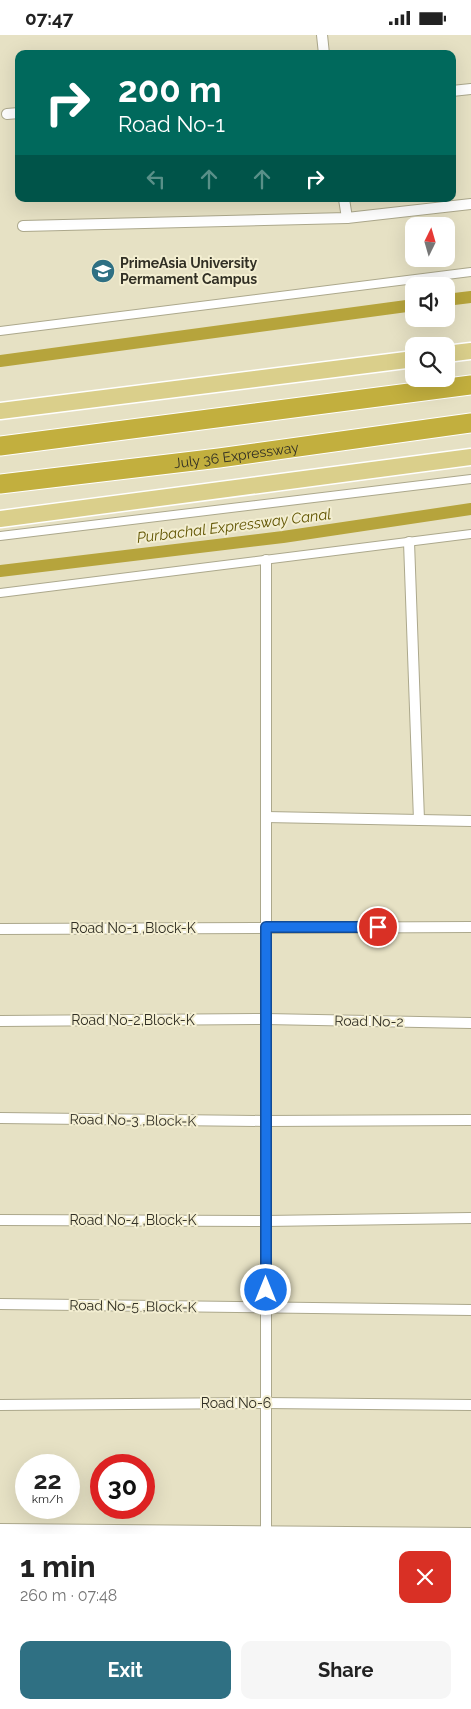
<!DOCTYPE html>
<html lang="en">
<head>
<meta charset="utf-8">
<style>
	:root { --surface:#fff; --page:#f6f6f6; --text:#222; --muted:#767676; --accent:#2f7083 }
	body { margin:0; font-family:Raleway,sans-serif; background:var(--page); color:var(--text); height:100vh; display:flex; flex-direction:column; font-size:19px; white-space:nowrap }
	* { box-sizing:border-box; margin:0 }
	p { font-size:16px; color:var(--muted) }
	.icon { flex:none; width:28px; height:28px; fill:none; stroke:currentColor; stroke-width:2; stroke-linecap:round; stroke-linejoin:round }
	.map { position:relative; height:1499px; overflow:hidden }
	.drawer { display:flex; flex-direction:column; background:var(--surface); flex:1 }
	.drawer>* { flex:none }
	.banner { position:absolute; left:15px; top:15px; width:441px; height:152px; border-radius:10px; box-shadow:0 5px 20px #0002; background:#00695c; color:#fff; overflow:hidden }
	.needle { width:32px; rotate:5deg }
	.tools { position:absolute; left:405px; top:182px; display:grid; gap:10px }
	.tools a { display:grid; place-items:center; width:50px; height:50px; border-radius:10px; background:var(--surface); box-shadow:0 5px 20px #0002; font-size:25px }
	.speed { position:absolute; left:15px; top:1419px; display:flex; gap:10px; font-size:25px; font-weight:700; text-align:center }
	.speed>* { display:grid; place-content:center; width:65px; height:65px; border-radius:50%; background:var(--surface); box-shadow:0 5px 20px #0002; line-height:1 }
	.speed small { font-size:12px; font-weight:400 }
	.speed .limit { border:8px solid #d22; background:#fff; color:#111 }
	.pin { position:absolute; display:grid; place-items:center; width:42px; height:42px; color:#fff; margin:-21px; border:2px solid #fff; border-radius:50%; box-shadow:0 1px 5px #0007 }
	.me { position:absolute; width:55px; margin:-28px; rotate:0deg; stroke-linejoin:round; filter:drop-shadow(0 0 4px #0008) }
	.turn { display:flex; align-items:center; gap:18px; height:105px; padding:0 20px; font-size:22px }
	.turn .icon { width:65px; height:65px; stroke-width:2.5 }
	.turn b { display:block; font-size:35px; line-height:42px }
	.lanes { display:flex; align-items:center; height:48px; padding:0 20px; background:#0003; justify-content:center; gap:25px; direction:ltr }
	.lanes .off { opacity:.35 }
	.round { display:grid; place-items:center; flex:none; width:52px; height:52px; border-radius:10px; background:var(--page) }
	.summary { display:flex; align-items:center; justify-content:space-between; height:85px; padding:0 20px }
	h1 { font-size:30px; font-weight:700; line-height:38px }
	.primary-button { display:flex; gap:10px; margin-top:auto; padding:10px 20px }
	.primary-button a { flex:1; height:58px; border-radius:10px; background:var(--accent); color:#fff; font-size:20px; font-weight:700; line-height:58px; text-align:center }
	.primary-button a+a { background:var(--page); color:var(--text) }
	.status { display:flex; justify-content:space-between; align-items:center; height:35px; padding:0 25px; background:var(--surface); direction:ltr }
	.status svg { height:14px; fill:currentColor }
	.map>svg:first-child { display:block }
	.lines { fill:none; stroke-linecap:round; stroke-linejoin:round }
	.canal { stroke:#b6a43c; stroke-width:12 }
	.pedestrian-casing { stroke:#aca88c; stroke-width:10 }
	.minor-casing { stroke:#aca88c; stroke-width:12 }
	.primary-casing { stroke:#fff; stroke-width:19 }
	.motorway-casing { stroke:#fff; stroke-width:21 }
	.pedestrian { stroke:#fff; stroke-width:8 }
	.minor { stroke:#fff; stroke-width:10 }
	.primary { stroke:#dacf8b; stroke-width:16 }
	.motorway { stroke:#c2af3e; stroke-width:19 }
	.route-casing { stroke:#114b97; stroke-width:12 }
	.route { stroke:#1a73e8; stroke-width:9 }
	.labels { text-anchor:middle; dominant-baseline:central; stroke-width:4; stroke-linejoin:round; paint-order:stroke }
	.poi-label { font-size:14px; font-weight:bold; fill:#312f24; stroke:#f3eed1; text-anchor:start }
	.street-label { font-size:14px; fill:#312f24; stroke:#f3eed1 }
	.water-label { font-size:15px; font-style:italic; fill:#625603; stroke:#f3eed1 }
</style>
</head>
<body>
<div class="status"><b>07:47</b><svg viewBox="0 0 49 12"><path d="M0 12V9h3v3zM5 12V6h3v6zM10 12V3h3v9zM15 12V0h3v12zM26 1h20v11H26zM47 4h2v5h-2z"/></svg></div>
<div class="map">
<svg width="471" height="1499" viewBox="0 0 471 1499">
	<rect width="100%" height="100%" fill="#e6e1c4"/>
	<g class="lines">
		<!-- canal -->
		<g class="canal">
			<path d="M446 265 471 262"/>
			<path d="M0 326 414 270"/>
			<path d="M0 536 283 502 471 474"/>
		</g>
		<!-- pedestrian casing -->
		<g class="pedestrian-casing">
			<g id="pedestrian">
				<path d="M0 296 471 237"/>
				<path d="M0 501 471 444"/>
				<path d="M0 558 471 499"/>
			</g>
		</g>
		<!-- minor casing -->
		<g class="minor-casing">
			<g id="minor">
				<path d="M322 0 324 19"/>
				<path d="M452 56 471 54"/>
				<path d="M7 79 19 78"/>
				<path d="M344 164 347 183"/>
				<path d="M23 191 347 183 471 169"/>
				<path d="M409 507 419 785"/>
				<path d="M266 782 471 786"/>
				<path d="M0 894 471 892"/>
				<path d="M0 986 266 984 471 988"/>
				<path d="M0 1083 266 1086 471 1085"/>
				<path d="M0 1185 266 1186 471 1183"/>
				<path d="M0 1269 471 1275"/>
				<path d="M0 1370 266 1368 471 1370"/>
				<path d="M0 1494 471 1498"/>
				<path d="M266 1499V525"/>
			</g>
		</g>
		<!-- primary casing -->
		<g class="primary-casing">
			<g id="primary">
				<path d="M446 319 471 316"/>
				<path d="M0 376 414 324"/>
				<path d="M0 484 471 422"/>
			</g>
		</g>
		<!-- motorway casing -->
		<g class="motorway-casing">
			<g id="motorway">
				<path d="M0 411 471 350"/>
				<path id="s1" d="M0 449 219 423 471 388"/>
			</g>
		</g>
		<!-- pedestrian -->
		<use href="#pedestrian" class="pedestrian"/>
		<!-- minor -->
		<use href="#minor" class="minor"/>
		<!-- primary -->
		<use href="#primary" class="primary"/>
		<!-- motorway -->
		<use href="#motorway" class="motorway"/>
	</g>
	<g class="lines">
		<!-- route casing -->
		<g class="route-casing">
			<path id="route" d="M266 1255V892H378"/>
		</g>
		<!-- route -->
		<use href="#route" class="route"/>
	</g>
	<!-- icons -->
	<defs>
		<g id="university-disc" transform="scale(1.25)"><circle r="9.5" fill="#2f7083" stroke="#f3eed1"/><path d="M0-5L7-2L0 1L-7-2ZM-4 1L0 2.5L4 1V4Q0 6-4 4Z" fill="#fff"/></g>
	</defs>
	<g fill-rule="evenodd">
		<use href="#university-disc" x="103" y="236"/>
	</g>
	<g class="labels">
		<!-- poi labels -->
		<g class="poi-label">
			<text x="120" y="228">PrimeAsia University<tspan x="120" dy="16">Permament Campus</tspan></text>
		</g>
		<!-- street labels -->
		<g class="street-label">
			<text stroke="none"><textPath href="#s1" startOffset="238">July 36 Expressway</textPath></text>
			<text x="133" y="893">Road No-1 ,Block-K</text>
			<text x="133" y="985">Road No-2,Block-K</text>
			<text transform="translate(369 986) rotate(1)">Road No-2</text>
			<text transform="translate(133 1085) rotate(1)">Road No-3 ,Block-K</text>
			<text x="133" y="1185">Road No-4 ,Block-K</text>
			<text transform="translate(133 1271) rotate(1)">Road No-5 ,Block-K</text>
			<text x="236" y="1368">Road No-6</text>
		</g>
		<!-- water labels -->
		<g class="water-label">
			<text transform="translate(234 491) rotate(-7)">Purbachal Expressway Canal</text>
		</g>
	</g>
</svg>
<div class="tools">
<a><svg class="needle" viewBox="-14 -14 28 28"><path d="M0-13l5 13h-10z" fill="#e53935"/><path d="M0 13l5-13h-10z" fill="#767676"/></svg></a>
<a><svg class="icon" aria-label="sound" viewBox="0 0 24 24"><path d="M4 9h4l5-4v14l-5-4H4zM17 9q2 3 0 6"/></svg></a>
<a><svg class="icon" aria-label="search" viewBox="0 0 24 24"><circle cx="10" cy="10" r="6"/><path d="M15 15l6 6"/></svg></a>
</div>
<div class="speed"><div>22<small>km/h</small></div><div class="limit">30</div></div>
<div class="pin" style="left:378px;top:892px;background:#d93025"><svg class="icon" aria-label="arrive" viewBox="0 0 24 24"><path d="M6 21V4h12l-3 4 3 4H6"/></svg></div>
<svg class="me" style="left:266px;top:1255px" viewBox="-20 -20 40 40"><circle r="17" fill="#1a73e8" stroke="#fff" stroke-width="3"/><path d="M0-11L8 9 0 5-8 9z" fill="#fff"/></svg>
<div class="banner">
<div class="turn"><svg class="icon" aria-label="right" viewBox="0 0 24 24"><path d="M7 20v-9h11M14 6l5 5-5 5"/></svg><div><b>200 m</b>Road No-1</div></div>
<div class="lanes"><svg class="icon off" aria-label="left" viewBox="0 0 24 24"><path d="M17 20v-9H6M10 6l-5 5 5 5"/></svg><svg class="icon off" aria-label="ahead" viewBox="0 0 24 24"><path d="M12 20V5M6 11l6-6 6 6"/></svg><svg class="icon off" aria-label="ahead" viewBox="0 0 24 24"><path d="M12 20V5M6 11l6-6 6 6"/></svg><svg class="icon" aria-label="right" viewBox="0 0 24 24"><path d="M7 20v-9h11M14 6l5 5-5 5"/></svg></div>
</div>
</div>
<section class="drawer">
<div class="summary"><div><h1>1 min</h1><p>260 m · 07:48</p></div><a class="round" style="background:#d93025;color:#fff"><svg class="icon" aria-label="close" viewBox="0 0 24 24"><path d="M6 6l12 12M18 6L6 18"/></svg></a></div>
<div class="primary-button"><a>Exit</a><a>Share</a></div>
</section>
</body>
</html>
